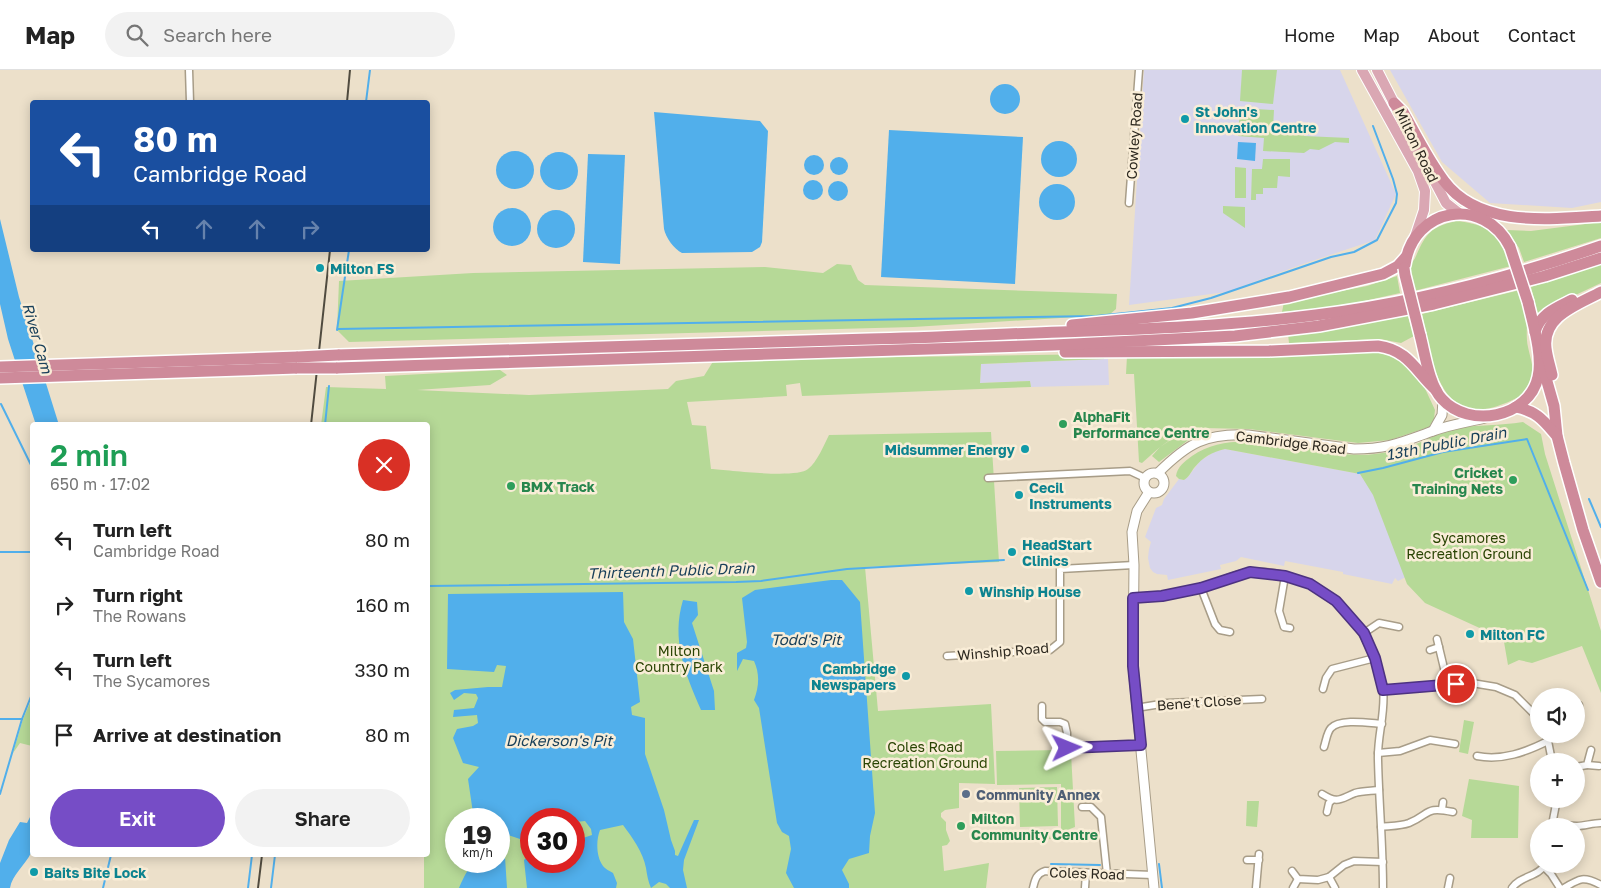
<!DOCTYPE html>
<html lang="en">
<head>
<meta charset="utf-8">
<style>
	:root { --surface:#fff; --page:#f2f2f2; --text:#222; --muted:#767676; --line:#e0e0e0; --accent:#764dc6 }
	body { margin:0; font-family:"Golos Text",sans-serif; background:var(--page); color:var(--text); height:100vh; display:flex; flex-direction:column; font-size:19px; white-space:nowrap }
	* { box-sizing:border-box; margin:0 }
	p { font-size:16px; color:var(--muted) }
	.icon { flex:none; width:28px; height:28px; fill:none; stroke:currentColor; stroke-width:2; stroke-linecap:round; stroke-linejoin:round }
	.map { position:relative; flex:1; overflow:hidden }
	.details { position:absolute; left:30px; top:352px; width:400px; height:435px; display:flex; flex-direction:column; background:var(--surface); border-radius:5px; box-shadow:0 2px 12px #0003 }
	.details>* { flex:none }
	.hud { position:absolute; left:30px; top:30px; width:400px; height:152px; border-radius:5px; box-shadow:0 2px 12px #0003; background:#1a4fa0; color:#fff; overflow:hidden }
	.tools { position:absolute; left:1530px; top:618px; display:grid; gap:10px }
	.tools a { display:grid; place-items:center; width:55px; height:55px; border-radius:50%; background:var(--surface); box-shadow:0 2px 12px #0003; font-size:25px }
	.speed { position:absolute; left:445px; top:738px; display:flex; gap:10px; font-size:25px; font-weight:700; text-align:center }
	.speed>* { display:grid; place-content:center; width:65px; height:65px; border-radius:50%; background:var(--surface); box-shadow:0 2px 12px #0003; line-height:1 }
	.speed small { font-size:12px; font-weight:400 }
	.speed .limit { border:8px solid #d22; background:#fff; color:#111 }
	.pin { position:absolute; display:grid; place-items:center; width:42px; height:42px; color:#fff; margin:-21px; border:2px solid #fff; border-radius:50%; box-shadow:0 1px 5px #0007 }
	.me { position:absolute; width:55px; margin:-28px; rotate:88deg; stroke-linejoin:round; filter:drop-shadow(0 0 4px #0008) }
	.turn { display:flex; align-items:center; gap:18px; height:105px; padding:0 20px; font-size:22px }
	.turn .icon { width:65px; height:65px; stroke-width:2.5 }
	.turn b { display:block; font-size:35px; line-height:42px }
	.lanes { display:flex; align-items:center; height:48px; padding:0 20px; background:#0003; justify-content:center; gap:25px; direction:ltr }
	.lanes .off { opacity:.35 }
	.round { display:grid; place-items:center; flex:none; width:52px; height:52px; border-radius:26px; background:var(--page) }
	.summary { display:flex; align-items:center; justify-content:space-between; height:85px; padding:0 20px }
	h1 { font-size:30px; font-weight:600; line-height:38px; color:#1e9e55 }
	.primary-button { display:flex; gap:10px; margin-top:auto; padding:10px 20px }
	.primary-button a { flex:1; height:58px; border-radius:30px; background:var(--accent); color:#fff; font-size:20px; font-weight:600; line-height:58px; text-align:center }
	.primary-button a+a { background:var(--page); color:var(--text) }
	ul { padding:0; list-style:none }
	li { display:flex; align-items:center; gap:15px; height:65px; padding:0 20px }
	li div { flex:1 }
	li b { display:block; font-size:19px }
	li em { font-style:normal }
	header { display:flex; align-items:center; gap:30px; box-sizing:border-box; height:70px; padding:0 25px; background:var(--surface); border-bottom:1px solid var(--line) }
	header strong { font-size:24px }
	nav { display:flex; gap:28px; margin-inline-start:auto; font-size:18px }
	.search { width:350px; height:45px; background:var(--page); display:flex; align-items:center; gap:12px; box-sizing:border-box; padding:0 18px; border-radius:28px; color:var(--muted); font-size:19px }
	.map>svg:first-child { display:block }
	.commercial { fill:#d7d5eb }
	.green { fill:#b6d997; fill-rule:evenodd }
	.water { fill:#51afeb }
	.lines { fill:none; stroke-linecap:round; stroke-linejoin:round }
	.stream { stroke:#51afeb; stroke-width:2 }
	.minor-casing { stroke:#a89d88; stroke-width:9 }
	.tertiary-casing { stroke:#a89d88; stroke-width:11 }
	.primary-casing { stroke:#fff; stroke-width:12 }
	.trunk-casing { stroke:#fff; stroke-width:14 }
	.minor { stroke:#fff; stroke-width:6 }
	.tertiary { stroke:#fff; stroke-width:9 }
	.primary { stroke:#daa7b3; stroke-width:10 }
	.trunk { stroke:#ce8a9a; stroke-width:11 }
	.rail { stroke:#504b3f; stroke-width:2 }
	.trunk-bridge-casing { stroke:#fff; stroke-width:14; stroke-linecap:butt }
	.trunk-bridge { stroke:#ce8a9a; stroke-width:11 }
	.route-casing { stroke:#4d3281; stroke-width:12 }
	.route { stroke:#764dc6; stroke-width:9 }
	.culture-dot { fill:#0f9aa8; stroke:#f9edd7; stroke-width:2 }
	.leisure-dot { fill:#2e9e5b; stroke:#f9edd7; stroke-width:2 }
	.service-dot { fill:#5c6f8a; stroke:#f9edd7; stroke-width:2 }
	.labels { text-anchor:middle; dominant-baseline:central; stroke-width:5; stroke-linejoin:round; paint-order:stroke }
	.culture-label { font-size:14px; font-weight:bold; fill:#0d838f; stroke:#f9edd7; text-anchor:start }
	.street-label { font-size:14px; fill:#2c281f; stroke:#f9edd7 }
	.leisure-label { font-size:14px; font-weight:bold; fill:#27864d; stroke:#f9edd7; text-anchor:start }
	.park-label { font-size:14px; fill:#294403; stroke:#f9edd7 }
	.service-label { font-size:14px; font-weight:bold; fill:#4e5e75; stroke:#f9edd7; text-anchor:start }
	.water-label { font-size:15px; font-style:italic; fill:#19405a; stroke:#f9edd7 }
</style>
</head>
<body>
<header>
<strong>Map</strong>
<div class="search"><svg class="icon" aria-label="search" viewBox="0 0 24 24"><circle cx="10" cy="10" r="6"/><path d="M15 15l6 6"/></svg>Search here</div>
<nav><a>Home</a><a>Map</a><a>About</a><a>Contact</a></nav>
</header>
<div class="map">
<svg width="1601" height="818" viewBox="0 0 1601 818">
	<rect width="100%" height="100%" fill="#ece0ca"/>
	<!-- commercial -->
	<g class="commercial">
		<path d="M1144 0H1340L1396 124 1375 170 1303 194 1226 222 1129 235Z"/>
		<path d="M1390 0H1601V132L1572 138 1490 133 1442 92Z"/>
		<path d="M1108 289 1109 315 1031 317 1030 311 980 313 981 294Z"/>
		<path d="M1225 379 1360 404 1370 417 1406 507 1398 511 1395 508 1392 514 1343 504V502L1285 491 1284 496 1241 487 1236 491 1220 495 1221 499 1168 510 1167 505 1157 504 1153 502 1150 498 1148 488 1149 479 1151 472 1145 467 1156 438 1162 435 1164 429 1179 409 1184 410 1188 407 1200 391 1214 382Z"/>
	</g>
	<!-- green -->
	<g class="green">
		<path d="M1242 0H1277L1273 34 1240 31Z"/>
		<path d="M1240 38 1274 40 1273 58 1304 59V66L1349 68V73L1335 72 1319 80 1310 79 1304 83 1263 81 1264 68 1238 66Z"/>
		<path d="M1263 89H1290V107L1278 106 1277 118H1263V124H1256V130H1251L1252 99H1262Z"/>
		<path d="M1235 97 1246 98V128H1235Z"/>
		<path d="M1223 136 1245 137V158L1223 143Z"/>
		<path d="M1456 151C1488 154 1502 165 1511 196L1414 221C1412 213 1408 204 1410 197 1411 193 1415 189 1416 186 1426 163 1431 157 1456 151Z"/>
		<path d="M1601 152V168L1524 192 1519 178 1507 160 1531 161Z"/>
		<path d="M837 194 851 195 858 210 865 215 1117 224 1116 239 1109 245 913 257 349 272 337 260 339 211 473 203 765 197 823 203Z"/>
		<path d="M1601 194V213L1548 238 1538 245 1531 217Z"/>
		<path d="M1397 206 1400 223 1342 236 1282 242 1284 232 1367 216Z"/>
		<path d="M1520 220C1523 230 1526 240 1527 250 1527 259 1526 268 1528 277 1530 287 1535 300 1532 311 1528 324 1514 330 1503 334 1439 360 1431 288 1422 244Z"/>
		<path d="M1407 243 1414 266 1401 273 1380 269 1289 273 1288 264Z"/>
		<path d="M1338 282H1377L1398 288 1422 312 1435 340 1434 349 1429 357 1390 370 1358 373 1249 359 1203 358 1188 362 1177 366 1179 370 1202 363 1215 362 1187 371 1159 392 1152 386 1160 377 1175 367H1174L1160 377 1142 393 1139 392 1134 304H1126L1127 286 1232 287Z"/>
		<path d="M1105 284 1104 289 981 294 980 313 1030 311 1031 317 802 326 800 313 786 315 787 326 687 332 692 355 706 356 711 399C729 400 796 409 808 399 817 392 824 375 829 365L991 362 999 492 865 497 878 641 991 634 995 714 959 713V738L945 740 941 743V747L946 752V760L950 771 947 775 942 776 944 801 989 793 986 818H424V785H428V355H321L326 317 386 319 385 306 500 300 507 305 490 315 417 320 529 325 668 319 676 311 704 306 714 290ZM456 749H499V791H456ZM531 749H574V791H531Z"/>
		<path d="M1523 352 1541 364 1545 384 1601 561V623L1582 576 1532 593 1519 590 1508 595 1504 572 1497 566 1425 533 1407 514 1373 425 1360 404 1225 379C1212 382 1203 387 1194 398 1191 402 1189 407 1184 410L1179 409 1176 406C1177 397 1185 391 1192 386 1241 351 1319 391 1375 384 1389 382 1403 380 1416 374 1429 369 1441 362 1455 359 1477 354 1500 356 1523 352Z"/>
		<path d="M32 628V676L20 673 13 683 23 649Z"/>
		<path d="M1464 650 1474 652 1468 684 1459 682Z"/>
		<path d="M1061 680V683H1071L1075 757 1062 762 1059 769 1017 770V763L1061 761V714L997 715 996 681Z"/>
		<path d="M1469 709 1519 716 1518 768H1471L1472 750 1462 746Z"/>
		<path d="M1057 717 1058 756 1020 757 1019 718Z"/>
		<path d="M1247 731H1259L1257 757 1246 756Z"/>
	</g>
	<!-- water -->
	<g class="water">
		<circle cx="1005" cy="29" r="15"/>
		<path d="M654 42 760 51 768 61 762 172 760 177 752 182 682 183C674 179 666 168 664 159Z"/>
		<path d="M889 60 1023 67 1015 214 881 207Z"/>
		<circle cx="1059" cy="89" r="18"/>
		<path d="M1238 72 1256 73 1255 91 1237 89Z"/>
		<circle cx="515" cy="100" r="19"/>
		<circle cx="559" cy="101" r="19"/>
		<path d="M588 84 625 85 620 194 583 192Z"/>
		<circle cx="814" cy="95" r="10"/>
		<circle cx="839" cy="96" r="9"/>
		<circle cx="813" cy="120" r="10"/>
		<circle cx="838" cy="121" r="10"/>
		<circle cx="1057" cy="132" r="18"/>
		<circle cx="512" cy="157" r="19"/>
		<circle cx="556" cy="159" r="19"/>
		<path d="M0 149 19 227 59 355H36L8 269 0 234Z"/>
		<path d="M831 510H842L860 532 875 743 870 766 869 783 849 789 842 800 849 814V818H794L786 803 791 779 789 766 782 762 777 753 759 638 754 630C759 617 760 604 754 591L743 589 737 601V583L746 578 747 572 742 528 755 520Z"/>
		<path d="M623 522 624 552 633 569 640 632 631 637 632 645 645 648V684L664 740 671 770 675 781V785L678 786 694 750H699L684 790 683 800 687 818H670L666 814 659 812 651 818C648 811 647 805 646 798 643 782 632 767 623 755L600 760C596 770 596 787 603 796 605 799 610 801 613 803L617 813 616 818H527L524 790 531 784V791H574V764L576 766 583 768 592 765 591 759 585 751 575 752 574 754V749H531V765L520 769 499 762V749H477L473 743 468 709 479 697 463 693 453 668 457 659 473 656 478 653 477 645 453 647 454 640 474 638 478 628 476 624 464 623 454 630 450 623 455 620 488 617H502L506 596 497 595 494 602 447 599 448 524Z"/>
		<path d="M683 530 697 532 698 545 692 553 714 621 715 640H701C685 603 671 570 683 530Z"/>
		<path d="M32 743C33 752 35 776 31 783 25 795 12 805 10 818H0V793L9 770 20 752 27 753Z"/>
		<path d="M499 787H505L507 818H459C470 793 472 791 499 791Z"/>
	</g>
	<g class="lines">
		<!-- stream -->
		<g class="stream">
			<path d="M366 32 370 0"/>
			<path d="M338 259 1096 246 1172 238 1211 228 1331 187 1354 182 1377 170 1396 133 1397 124 1393 109 1373 56"/>
			<path d="M337 260 349 180"/>
			<path d="M1 334 32 397"/>
			<path d="M325 355 329 316"/>
			<path d="M1358 403 1383 398 1443 382 1527 369 1588 520"/>
			<path d="M1589 429 1601 457"/>
			<path d="M0 482H32"/>
			<path d="M428 516 736 512 761 511 847 499 1004 490"/>
			<path d="M0 649H22"/>
			<path d="M0 724 22 649 32 624"/>
			<path d="M1051 794 1100 795"/>
			<path d="M1159 794 1162 818"/>
			<path d="M103 818 111 785"/>
			<path d="M248 818 252 785"/>
			<path d="M271 818 275 785"/>
		</g>
		<!-- minor casing -->
		<g class="minor-casing">
			<g id="minor">
				<path d="M189 0 190 32"/>
				<path d="M1129 133 1139 0"/>
				<path d="M988 408 1130 401 1145 408"/>
				<path d="M1285 506 1279 541 1284 557 1290 558"/>
				<path d="M1201 518 1215 554 1220 560 1230 562"/>
				<path d="M1133 528C1156 527 1178 524 1200 518 1217 514 1234 503 1251 502 1318 498 1373 555 1383 618 1386 642 1377 666 1378 690 1379 733 1383 775 1383 818"/>
				<path d="M1364 563 1379 553 1399 557"/>
				<path d="M1437 569 1448 615"/>
				<path d="M1430 580 1439 577"/>
				<path d="M947 586 1050 580 1060 572V499L1134 495"/>
				<path d="M1323 619 1326 608 1332 599 1375 588"/>
				<path d="M1383 620 1472 613 1496 617 1515 625 1536 646 1539 652"/>
				<path d="M1576 634 1579 635"/>
				<path d="M1042 636V649L1045 652H1060L1065 654 1067 663V679L1141 675"/>
				<path d="M1136 638 1167 633 1262 629"/>
				<path d="M1545 664 1548 671 1552 691"/>
				<path d="M1324 677C1326 671 1327 662 1331 658 1340 648 1369 653 1382 654"/>
				<path d="M1378 683 1400 681 1430 670 1455 674"/>
				<path d="M1477 686C1502 691 1526 682 1548 671"/>
				<path d="M1587 695 1599 696"/>
				<path d="M1576 697 1587 695 1591 680"/>
				<path d="M1322 724C1338 734 1340 729 1355 723 1362 721 1372 721 1379 720"/>
				<path d="M1082 737H1091L1101 747 1107 804"/>
				<path d="M1442 739 1443 732"/>
				<path d="M1327 742 1329 733 1332 730"/>
				<path d="M1553 752C1560 754 1568 756 1577 756 1585 756 1592 753 1601 753"/>
				<path d="M1552 755 1557 729"/>
				<path d="M1381 757C1390 756 1401 756 1409 753 1431 744 1424 736 1453 742"/>
				<path d="M1247 790H1259"/>
				<path d="M1544 797 1551 804 1560 818"/>
				<path d="M1292 801 1298 809 1318 810 1329 807 1344 795 1354 791 1383 792"/>
				<path d="M1329 807 1335 818"/>
				<path d="M1033 818C1035 810 1036 804 1045 801L1153 805"/>
				<path d="M1085 818 1086 803"/>
				<path d="M1256 818 1259 784"/>
				<path d="M1293 818 1298 809"/>
				<path d="M1448 818 1450 808"/>
				<path d="M1512 818C1520 806 1538 807 1546 794"/>
				<path d="M1564 818C1580 808 1584 806 1601 815"/>
			</g>
		</g>
		<!-- tertiary casing -->
		<g class="tertiary-casing">
			<g id="tertiary">
				<path d="M1433 361 1442 345 1443 330"/>
				<circle cx="1154" cy="413" r="10"/>
				<path d="M1158 403C1188 373 1206 363 1248 365L1354 379C1388 379 1402 372 1433 361 1449 355 1468 352 1485 348"/>
				<path d="M1149 422 1137 441 1132 462 1134 495 1133 596 1154 818"/>
			</g>
		</g>
		<!-- primary casing -->
		<g class="primary-casing">
			<g id="primary">
				<path d="M1362 0 1418 101 1425 121 1424 140 1415 167"/>
				<path d="M1377 0 1397 39"/>
				<path d="M1417 78 1446 133 1460 144"/>
			</g>
		</g>
		<!-- trunk casing -->
		<g class="trunk-casing">
			<g id="trunk">
				<path d="M1394 33 1403 42C1416 65 1428 90 1444 111 1479 158 1550 149 1601 146"/>
				<path d="M1405 195C1413 137 1484 125 1510 177"/>
				<path d="M1072 255 1192 243 1289 227 1383 204 1398 196 1406 187"/>
				<path d="M1535 262C1540 244 1556 238 1572 230"/>
				<path d="M1420 265C1425 284 1429 315 1442 329 1469 359 1529 348 1538 307 1543 286 1533 254 1528 232"/>
				<path d="M1065 282 1269 281 1378 276C1409 280 1416 302 1436 320"/>
				<path d="M338 285C515 280 692 274 869 269 933 268 997 264 1061 262 1146 259 1230 256 1316 245 1413 233 1509 208 1601 176"/>
				<path d="M1542 294 1554 336 1557 366 1564 393 1583 460 1601 512"/>
				<path d="M0 297 298 287"/>
				<path d="M336 298 1054 275 1235 266 1319 256 1434 234 1545 206 1601 188"/>
				<path d="M1552 305C1550 296 1547 287 1546 278 1542 246 1577 235 1601 222"/>
				<path d="M0 308 297 298"/>
				<path d="M1516 337C1538 342 1543 350 1557 366"/>
			</g>
		</g>
		<!-- minor -->
		<use href="#minor" class="minor"/>
		<!-- tertiary -->
		<use href="#tertiary" class="tertiary"/>
		<!-- primary -->
		<use href="#primary" class="primary"/>
		<!-- trunk -->
		<use href="#trunk" class="trunk"/>
		<!-- rail -->
		<g class="rail">
			<path d="M347 32 350 0"/>
			<path d="M311 355 330 180"/>
			<path d="M258 818 262 785"/>
		</g>
		<!-- trunk-bridge casing -->
		<g class="trunk-bridge-casing">
			<g id="trunk-bridge">
				<path d="M1510 177 1528 232"/>
				<path d="M1404 198 1405 205 1420 265"/>
				<path d="M298 287 338 285"/>
				<path d="M297 298H336"/>
			</g>
		</g>
		<!-- trunk-bridge -->
		<use href="#trunk-bridge" class="trunk-bridge"/>
	</g>
	<g class="lines">
		<!-- route casing -->
		<g class="route-casing">
			<path id="route" d="M1067 678 1141 675 1133 596V528L1162 526 1201 518 1250 502 1285 506 1310 514 1336 531 1364 563 1375 588 1383 620 1456 614"/>
		</g>
		<!-- route -->
		<use href="#route" class="route"/>
	</g>
	<!-- markers -->
	<g class="culture-dot">
		<circle cx="1185" cy="49" r="5"/>
		<circle cx="320" cy="198" r="5"/>
		<circle cx="1025" cy="379" r="5"/>
		<circle cx="1019" cy="425" r="5"/>
		<circle cx="1012" cy="482" r="5"/>
		<circle cx="969" cy="521" r="5"/>
		<circle cx="1470" cy="564" r="5"/>
		<circle cx="906" cy="606" r="5"/>
		<circle cx="34" cy="802" r="5"/>
	</g>
	<g class="leisure-dot">
		<circle cx="1063" cy="354" r="5"/>
		<circle cx="1513" cy="410" r="5"/>
		<circle cx="511" cy="416" r="5"/>
		<circle cx="961" cy="756" r="5"/>
	</g>
	<circle class="service-dot" cx="966" cy="724" r="5"/>
	<g class="labels">
		<!-- culture labels -->
		<g class="culture-label">
			<text x="1195" y="41">St John's<tspan x="1195" dy="16">Innovation Centre</tspan></text>
			<text x="330" y="198">Milton FS</text>
			<text x="1015" y="379" text-anchor="end">Midsummer Energy</text>
			<text x="1029" y="417">Cecil<tspan x="1029" dy="16">Instruments</tspan></text>
			<text x="1022" y="474">HeadStart<tspan x="1022" dy="16">Clinics</tspan></text>
			<text x="979" y="521">Winship House</text>
			<text x="1480" y="564">Milton FC</text>
			<text x="896" y="598" text-anchor="end">Cambridge<tspan x="896" dy="16">Newspapers</tspan></text>
			<text x="44" y="802">Baits Bite Lock</text>
		</g>
		<!-- street labels -->
		<g class="street-label">
			<text transform="translate(1134 66) rotate(-86)">Cowley Road</text>
			<text transform="translate(1417 75) rotate(64)">Milton Road</text>
			<text transform="translate(1291 372) rotate(7)">Cambridge Road</text>
			<text transform="translate(1003 581) rotate(-5)">Winship Road</text>
			<text transform="translate(1199 632) rotate(-4)">Bene't Close</text>
			<text transform="translate(1087 803) rotate(2)">Coles Road</text>
		</g>
		<!-- leisure labels -->
		<g class="leisure-label">
			<text x="1073" y="346">AlphaFit<tspan x="1073" dy="16">Performance Centre</tspan></text>
			<text x="1503" y="402" text-anchor="end">Cricket<tspan x="1503" dy="16">Training Nets</tspan></text>
			<text x="521" y="416">BMX Track</text>
			<text x="971" y="748">Milton<tspan x="971" dy="16">Community Centre</tspan></text>
		</g>
		<!-- park labels -->
		<g class="park-label">
			<text x="1469" y="467">Sycamores<tspan x="1469" dy="16">Recreation Ground</tspan></text>
			<text x="679" y="580">Milton<tspan x="679" dy="16">Country Park</tspan></text>
			<text x="925" y="676">Coles Road<tspan x="925" dy="16">Recreation Ground</tspan></text>
		</g>
		<!-- service labels -->
		<g class="service-label">
			<text x="976" y="724">Community Annex</text>
		</g>
		<!-- water labels -->
		<g class="water-label">
			<text transform="translate(38 268) rotate(74)">River Cam</text>
			<text transform="translate(1446 373) rotate(-11)">13th Public Drain</text>
			<text transform="translate(671 500) rotate(-2)">Thirteenth Public Drain</text>
			<text x="806" y="569">Todd's Pit</text>
			<text x="559" y="670">Dickerson's Pit</text>
		</g>
	</g>
</svg>
<div class="tools">
<a><svg class="icon" aria-label="sound" viewBox="0 0 24 24"><path d="M4 9h4l5-4v14l-5-4H4zM17 9q2 3 0 6"/></svg></a>
<a>+</a>
<a>−</a>
</div>
<div class="speed"><div>19<small>km/h</small></div><div class="limit">30</div></div>
<div class="pin" style="left:1456px;top:614px;background:#d93025"><svg class="icon" aria-label="arrive" viewBox="0 0 24 24"><path d="M6 21V4h12l-3 4 3 4H6"/></svg></div>
<svg class="me" style="left:1067px;top:678px" viewBox="-20 -20 40 40"><path d="M0-17L14 15 0 8-14 15z" fill="#764dc6" stroke="#fff" stroke-width="4"/></svg>
<div class="hud">
<div class="turn"><svg class="icon" aria-label="left" viewBox="0 0 24 24"><path d="M17 20v-9H6M10 6l-5 5 5 5"/></svg><div><b>80 m</b>Cambridge Road</div></div>
<div class="lanes"><svg class="icon" aria-label="left" viewBox="0 0 24 24"><path d="M17 20v-9H6M10 6l-5 5 5 5"/></svg><svg class="icon off" aria-label="ahead" viewBox="0 0 24 24"><path d="M12 20V5M6 11l6-6 6 6"/></svg><svg class="icon off" aria-label="ahead" viewBox="0 0 24 24"><path d="M12 20V5M6 11l6-6 6 6"/></svg><svg class="icon off" aria-label="right" viewBox="0 0 24 24"><path d="M7 20v-9h11M14 6l5 5-5 5"/></svg></div>
</div>
<section class="details">
<div class="summary"><div><h1>2 min</h1><p>650 m · 17:02</p></div><a class="round" style="background:#d93025;color:#fff"><svg class="icon" aria-label="close" viewBox="0 0 24 24"><path d="M6 6l12 12M18 6L6 18"/></svg></a></div>
<ul>
<li><svg class="icon" aria-label="left" viewBox="0 0 24 24"><path d="M17 20v-9H6M10 6l-5 5 5 5"/></svg><div><b>Turn left</b><p>Cambridge Road</p></div><em>80 m</em></li>
<li><svg class="icon" aria-label="right" viewBox="0 0 24 24"><path d="M7 20v-9h11M14 6l5 5-5 5"/></svg><div><b>Turn right</b><p>The Rowans</p></div><em>160 m</em></li>
<li><svg class="icon" aria-label="left" viewBox="0 0 24 24"><path d="M17 20v-9H6M10 6l-5 5 5 5"/></svg><div><b>Turn left</b><p>The Sycamores</p></div><em>330 m</em></li>
<li><svg class="icon" aria-label="arrive" viewBox="0 0 24 24"><path d="M6 21V4h12l-3 4 3 4H6"/></svg><div><b>Arrive at destination</b></div><em>80 m</em></li>
</ul>
<div class="primary-button"><a>Exit</a><a>Share</a></div>
</section>
</div>
</body>
</html>
